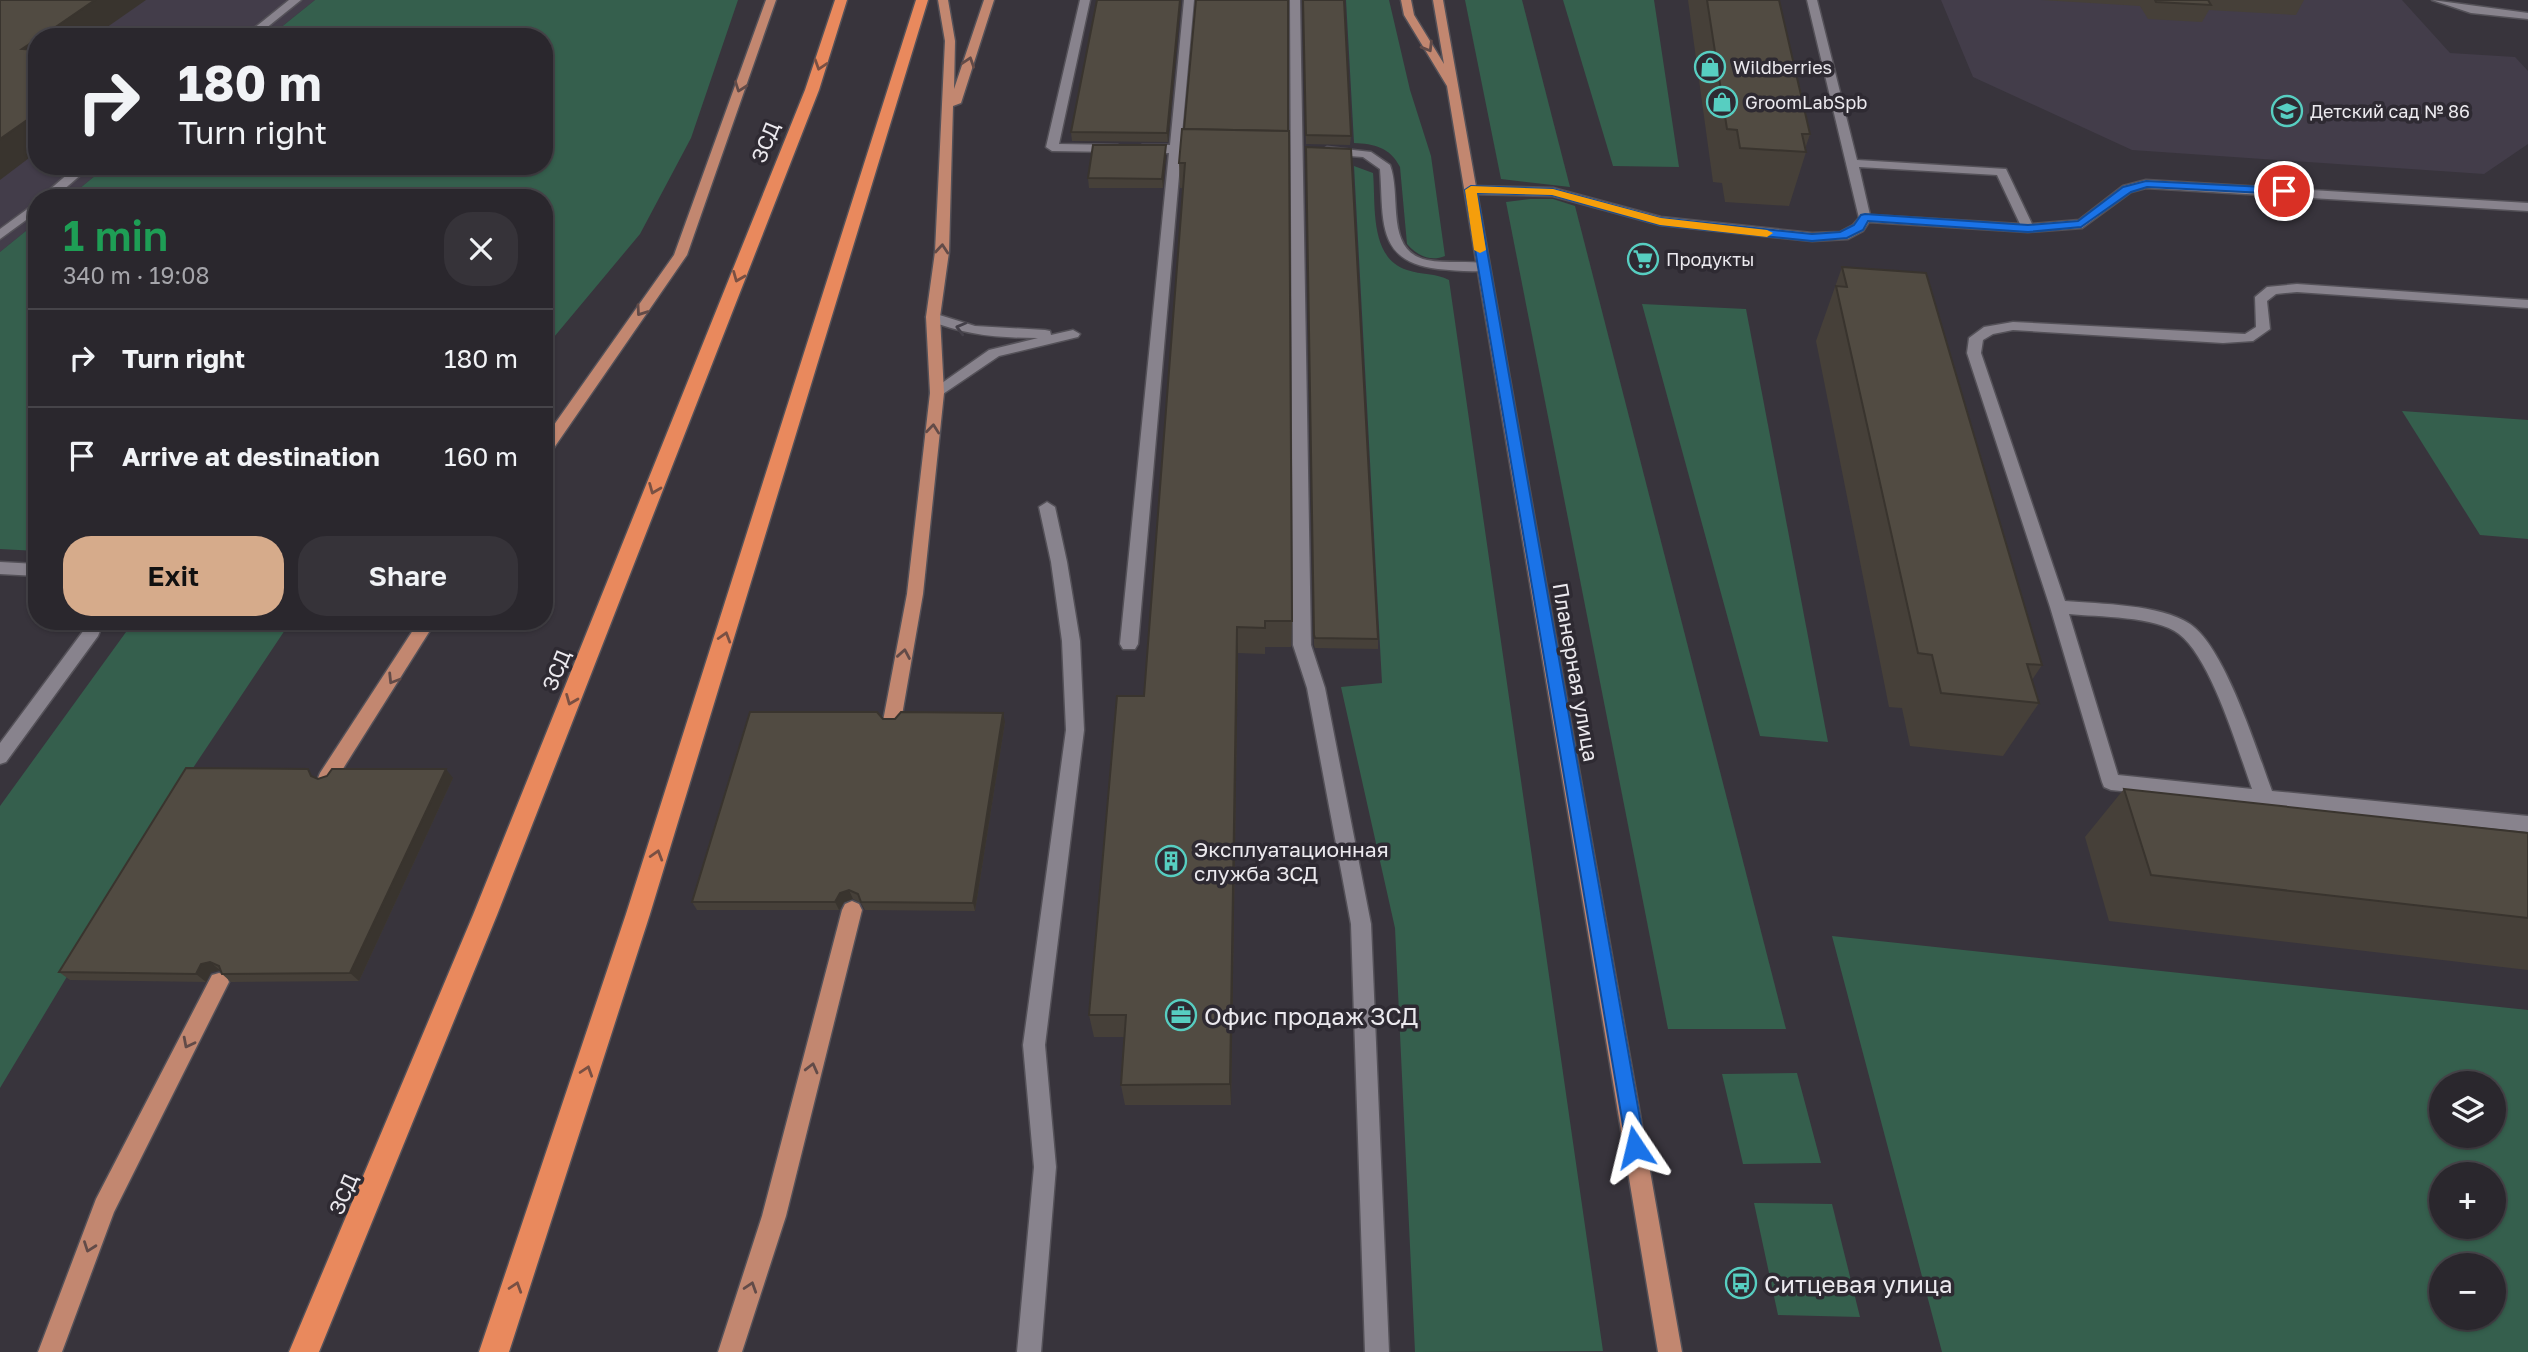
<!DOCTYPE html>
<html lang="en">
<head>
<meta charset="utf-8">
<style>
	:root { --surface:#2a272d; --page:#363339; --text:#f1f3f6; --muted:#a5a5aa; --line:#464449; --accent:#d6ab8b }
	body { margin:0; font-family:"Golos Text",sans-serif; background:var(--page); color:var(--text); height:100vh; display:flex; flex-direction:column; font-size:26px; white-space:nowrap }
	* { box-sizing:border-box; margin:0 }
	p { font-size:23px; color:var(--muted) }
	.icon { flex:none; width:38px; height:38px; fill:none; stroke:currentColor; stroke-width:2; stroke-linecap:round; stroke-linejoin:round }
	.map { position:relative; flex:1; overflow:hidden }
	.details { position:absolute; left:28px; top:189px; width:525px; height:441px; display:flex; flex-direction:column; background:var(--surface); border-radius:28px; box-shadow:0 2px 5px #0004,0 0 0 2px var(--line) }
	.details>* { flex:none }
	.top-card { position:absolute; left:28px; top:28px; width:525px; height:147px; border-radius:28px; box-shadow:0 2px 5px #0004,0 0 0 2px var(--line); background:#2a272d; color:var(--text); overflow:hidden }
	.buttons { position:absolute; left:2429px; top:1071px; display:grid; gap:14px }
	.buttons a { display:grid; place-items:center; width:77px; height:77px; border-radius:50%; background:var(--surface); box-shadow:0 2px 5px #0004,0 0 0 2px var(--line); font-size:35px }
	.pin { position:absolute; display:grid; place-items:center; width:60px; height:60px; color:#fff; margin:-30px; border:4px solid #fff; border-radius:50%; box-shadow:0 2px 7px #0007 }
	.me { position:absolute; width:77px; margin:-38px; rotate:350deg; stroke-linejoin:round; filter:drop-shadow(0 0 5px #0008) }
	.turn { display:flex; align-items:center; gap:24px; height:147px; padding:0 35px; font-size:32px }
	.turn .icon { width:91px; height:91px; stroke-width:2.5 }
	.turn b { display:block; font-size:49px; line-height:60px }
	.round { display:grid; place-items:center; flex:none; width:74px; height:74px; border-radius:28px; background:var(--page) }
	.overview { display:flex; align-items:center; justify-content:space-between; height:119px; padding:0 35px }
	h1 { font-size:42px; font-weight:600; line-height:52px; color:#1e9e55 }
	.button { display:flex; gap:14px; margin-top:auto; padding:14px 35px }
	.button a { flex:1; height:80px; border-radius:28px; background:var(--accent); color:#111; font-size:28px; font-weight:600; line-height:80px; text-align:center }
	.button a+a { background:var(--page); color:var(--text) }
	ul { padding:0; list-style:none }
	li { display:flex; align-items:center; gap:21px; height:98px; padding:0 35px; border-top:2px solid var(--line) }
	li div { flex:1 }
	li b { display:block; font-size:26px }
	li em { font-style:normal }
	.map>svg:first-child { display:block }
	.built { fill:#433d4a }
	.green { fill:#355f4d; fill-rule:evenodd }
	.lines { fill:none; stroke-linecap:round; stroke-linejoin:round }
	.minor-casing { stroke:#545158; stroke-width:3 }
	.major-casing { stroke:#545158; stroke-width:3 }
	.highway-casing { stroke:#545158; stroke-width:3 }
	.minor { fill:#88838d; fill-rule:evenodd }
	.major { fill:#c28770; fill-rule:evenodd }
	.highway { fill:#e9895d; fill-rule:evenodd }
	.wall { fill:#464039 }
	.shaded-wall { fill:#39342e }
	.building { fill:#514b42; stroke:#39342e; stroke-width:2 }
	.oneway { stroke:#624b48 }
	.oneway2 { stroke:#795043 }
	.oneway3 { stroke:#444049 }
	.route { fill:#1a73e8; stroke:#114b97; stroke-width:2 }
	.slow { fill:#f59e0b }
	.labels { text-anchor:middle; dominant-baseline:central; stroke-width:7; stroke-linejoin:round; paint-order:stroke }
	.far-poi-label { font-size:18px; fill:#ebe9ee; stroke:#2e2a32; text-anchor:start }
	.street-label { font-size:21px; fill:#ebe9ee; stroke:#2e2a32 }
	.poi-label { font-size:21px; fill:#ebe9ee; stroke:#2e2a32; text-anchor:start }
	.near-poi-label { font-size:24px; fill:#ebe9ee; stroke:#2e2a32; text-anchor:start }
</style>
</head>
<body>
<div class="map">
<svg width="2528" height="1352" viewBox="0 0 2528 1352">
	<rect width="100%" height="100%" fill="#38343c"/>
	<!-- built -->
	<g class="built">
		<path d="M0 0H315L269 37H37V166H107L68 198H37V222L0 252Z"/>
		<path d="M1941 0H2402L2450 53 2515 57 2528 71V144L2484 174 2132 150 1973 77Z"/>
	</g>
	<!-- green -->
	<g class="green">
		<path d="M315 0H738L691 138 640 234 544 349V198H68L107 166H544V37H269Z"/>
		<path d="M1346 0H1389L1410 90 1431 156 1445 256C1431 262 1417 256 1407 244L1400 167C1390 147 1374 144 1354 143Z"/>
		<path d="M1465 0H1522L1570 187 1501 179Z"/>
		<path d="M1563 0H1654L1679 167 1613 166Z"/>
		<path d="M1354 166 1373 173C1376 205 1369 258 1407 270 1421 275 1436 273 1449 280L1603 1351 1415 1352 1395 928 1341 687 1382 683Z"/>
		<path d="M1530 199H1553L1575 206 1786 1029H1668L1506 202Z"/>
		<path d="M37 222V551L0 549V252Z"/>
		<path d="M1642 304 1746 309 1828 742 1760 736Z"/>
		<path d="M2402 411 2528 420V539L2480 535Z"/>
		<path d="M134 621H291L187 777 0 1088V806Z"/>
		<path d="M1832 936 2528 1010V1352H1942ZM2441 1083H2494V1136H2441ZM2441 1174H2494V1227H2441ZM2441 1265H2494V1318H2441Z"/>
		<path d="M1797 1073 1821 1163 1743 1164 1722 1074Z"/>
		<path d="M1754 1203 1832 1204 1860 1317 1778 1315Z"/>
	</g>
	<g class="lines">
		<!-- minor casing -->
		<g class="minor-casing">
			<g id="minor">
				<path d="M289 0H301L255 37H243Z"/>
				<path d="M1080 0H1090L1059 144 1118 145 1120 148 1114 152 1052 151 1046 147Z"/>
				<path d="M1184 0H1194L1181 145H1201L1207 149 1201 153H1181L1138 644 1135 649H1123L1120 644 1169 153H1142L1136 149 1142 145H1170Z"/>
				<path d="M1290 0H1300L1311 645 1325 688 1371 924 1389 1352H1365L1351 924 1307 688 1293 645Z"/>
				<path d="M1807 0H1817L1857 160 2006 169 2032 224 2079 220 2123 186 2146 180 2528 203V211L2146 188 2131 192 2082 228 2028 232 1869 222 1863 231 1848 239 1812 241 1660 225 1553 196 1471 194 1465 190 1471 186 1553 188 1661 217 1812 233 1840 232 1853 225 1859 218ZM1859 167 1997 175 2020 224 1870 215Z"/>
				<path d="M2432 0 2528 13V19L2471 13Z"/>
				<path d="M1327 147 1371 152 1390 165C1402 196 1384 251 1427 260 1447 264 1468 260 1488 264V270C1472 273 1454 270 1438 269 1375 262 1384 219 1380 169L1363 157 1323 154 1321 151Z"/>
				<path d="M77 166H91L54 198H40Z"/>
				<path d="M37 202V212L0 239V229Z"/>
				<path d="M2297 284 2528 300V308L2297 292 2276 294 2267 301 2270 329 2253 341 2223 343 2013 330 1993 334 1983 340 1981 353 2065 601C2100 604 2160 604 2190 624 2225 647 2257 751 2272 791L2528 816V832L2111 790 2104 787 2102 782 2050 607 1967 353 1969 338 1984 327 2013 322 2245 334 2256 327 2255 297 2267 287ZM2069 614C2098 617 2156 616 2179 634 2211 658 2238 750 2252 789L2118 775Z"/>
				<path d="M933 313 975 326 1045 330 1050 331 1051 335 1073 330 1080 334 1078 337 999 356 937 398 930 393 932 390 989 350 1038 338C999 338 964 335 928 320L926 317Z"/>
				<path d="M1047 502 1055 507 1067 562 1080 641 1084 730 1045 1045 1056 1167 1041 1352H1017L1034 1167 1023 1045 1066 730 1062 641 1051 562 1039 507Z"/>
				<path d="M0 562 37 564V576L0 574Z"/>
				<path d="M87 621H104L98 636 6 762 0 764V743L84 630Z"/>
			</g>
		</g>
		<!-- major casing -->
		<g class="major-casing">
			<g id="major">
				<path d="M766 0H776L687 255 549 455 544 456V439L674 255Z"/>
				<path d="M938 0H948L955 41 954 89 984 0H994L961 103 953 106 949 252 940 317 944 393 923 594 901 721 898 726H886L883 721 907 594 930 393 926 317 935 252 945 41Z"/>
				<path d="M1401 0H1411L1414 15 1444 64 1433 0H1443L1682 1352H1658L1447 86 1404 15Z"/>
				<path d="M419 621H436L334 783 327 786 320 783 318 778 320 773Z"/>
				<path d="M852 901 859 904 862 910 786 1216 742 1352H718L762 1216 842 910 845 904Z"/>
				<path d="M219 973 226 975 229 982 114 1212 62 1352H38L96 1199 212 975Z"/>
			</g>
		</g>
		<!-- highway casing -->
		<g class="highway-casing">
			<g id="highway">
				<path d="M835 0H847L819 90 497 915 319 1352H289L473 915 805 90Z"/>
				<path d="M916 0H928L650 914 509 1352H479L626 914Z"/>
			</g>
		</g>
		<!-- minor -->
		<use href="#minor" class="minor"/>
		<!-- major -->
		<use href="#major" class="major"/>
		<!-- highway -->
		<use href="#highway" class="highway"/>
	</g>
	<!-- wall -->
	<g class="wall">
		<path d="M1097 0H1181L1168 142 1072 141 1071 132Z"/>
		<path d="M1303 0 1351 136 1350 145 1306 144Z"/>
		<path d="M1688 0H1779L1810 134 1805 149 1806 152 1789 206 1725 202 1722 183 1713 182Z"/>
		<path d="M2041 0H2304L2296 15 2209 10 2202 22 2148 19 2140 6Z"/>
		<path d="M1182 129 1292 621 1291 647H1265V654L1238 653 1231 1105H1125L1121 1085 1124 1037H1094L1089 1015 1144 696 1183 188H1180L1179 163Z"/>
		<path d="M1166 155 1163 188H1089L1088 178Z"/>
		<path d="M1306 157 1378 639V649L1315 648 1314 645Z"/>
		<path d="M1842 267 2042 665 2032 680 2039 703 2003 756 1910 746 1902 708 1889 707 1816 341Z"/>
		<path d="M883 719 1005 722 975 911 865 910 861 903 853 899 844 902 839 910H697L692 902Z"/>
		<path d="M316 778 318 779 453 778 359 981 231 982 222 974 220 970 211 972 206 982 70 980 59 972Z"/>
		<path d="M2124 789 2528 833V970L2109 921 2085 837Z"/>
	</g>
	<!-- shaded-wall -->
	<g class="shaded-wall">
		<path d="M95 0H146L93 37H41Z"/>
		<path d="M1180 0H1181L1168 142 1167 133Z"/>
		<path d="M37 39V70L22 49Z"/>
		<path d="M37 113V152L0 180V139Z"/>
		<path d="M1166 145V155L1163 188 1162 179Z"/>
		<path d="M1237 627 1238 653 1231 1105 1230 1084Z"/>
		<path d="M1003 713 1005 722 975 911 973 903Z"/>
		<path d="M446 769 453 778 359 981 350 973Z"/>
		<path d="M849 890 853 899 844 902 839 910 835 902 840 893Z"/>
		<path d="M210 962 220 970 211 972 206 982 196 974 201 964Z"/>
	</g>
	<!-- building -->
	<g class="building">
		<path d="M0 0H95L41 37H37V39L22 49 37 50V113L0 139Z"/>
		<path d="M1097 0H1180L1167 133 1071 132Z"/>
		<path d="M1196 0H1288V131L1184 129Z"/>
		<path d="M1303 0H1344L1351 136 1306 135Z"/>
		<path d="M1707 0H1779L1810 134H1802L1806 152 1740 148 1737 130 1727 129Z"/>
		<path d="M2155 0H2208L2211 5 2156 2Z"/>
		<path d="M1182 129 1289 131 1292 621H1265V628L1237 627 1230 1084 1121 1085 1126 1015H1089L1117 696H1144L1185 163H1179Z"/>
		<path d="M1093 145H1166L1162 179 1088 178Z"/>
		<path d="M1306 147 1351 149 1378 639 1315 638 1314 635Z"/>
		<path d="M1842 267 1926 273 2042 665 2027 664 2039 703 1941 693 1932 655 1918 653 1836 286 1847 287Z"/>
		<path d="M750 712H877L883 719H895L901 712 1003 713 973 903 861 902 858 894 849 890 840 893 835 902H692Z"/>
		<path d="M186 768 308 769 311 776 318 779 327 776 332 769H446L350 973 222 974 219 966 210 962 201 964 196 974 59 972Z"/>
		<path d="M2124 789 2528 833V918L2151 875Z"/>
	</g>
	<!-- one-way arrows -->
	<defs><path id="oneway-chevron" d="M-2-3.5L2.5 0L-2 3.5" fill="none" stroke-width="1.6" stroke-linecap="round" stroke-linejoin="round" transform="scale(1.75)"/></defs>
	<g class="oneway">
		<use href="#oneway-chevron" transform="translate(1428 47) rotate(59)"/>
		<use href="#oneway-chevron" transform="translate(969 62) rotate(-72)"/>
		<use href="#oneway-chevron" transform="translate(740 87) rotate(110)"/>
		<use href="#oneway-chevron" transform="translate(942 249) rotate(-85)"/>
		<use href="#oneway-chevron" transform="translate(641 311) rotate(125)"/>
		<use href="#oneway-chevron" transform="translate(933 429) rotate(-84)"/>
		<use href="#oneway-chevron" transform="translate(904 654) rotate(-80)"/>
		<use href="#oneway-chevron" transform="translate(393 679) rotate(122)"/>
		<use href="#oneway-chevron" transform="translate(188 1043) rotate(117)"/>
		<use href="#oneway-chevron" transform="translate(812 1068) rotate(-76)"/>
		<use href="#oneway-chevron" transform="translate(89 1247) rotate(110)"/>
		<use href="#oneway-chevron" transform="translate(751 1287) rotate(-72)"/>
	</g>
	<g class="oneway2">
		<use href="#oneway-chevron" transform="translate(820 65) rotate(108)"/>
		<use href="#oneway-chevron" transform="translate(738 277) rotate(112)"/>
		<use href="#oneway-chevron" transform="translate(654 489) rotate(112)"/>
		<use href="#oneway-chevron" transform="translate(725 637) rotate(-73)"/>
		<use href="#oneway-chevron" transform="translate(571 700) rotate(112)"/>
		<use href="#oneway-chevron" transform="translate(657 855) rotate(-73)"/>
		<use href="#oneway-chevron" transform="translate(587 1071) rotate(-72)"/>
		<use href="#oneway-chevron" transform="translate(516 1287) rotate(-72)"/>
	</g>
	<use class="oneway3" href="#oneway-chevron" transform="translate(961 328) rotate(-165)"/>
	<!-- route -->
	<path class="route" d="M2146 181 2284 188 2290 191 2284 194 2147 187 2131 192 2081 227 2028 232 1868 221 1863 230 1847 238 1812 241 1660 225 1552 195 1477 193 1645 1147 1642 1155 1635 1158 1628 1155 1465 190 1471 186 1553 189 1660 218 1812 234 1840 232 1854 225 1861 215 1865 214 2028 225 2078 221 2123 187Z"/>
	<!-- slow -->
	<path class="slow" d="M1471 186 1553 189 1661 218 1767 230 1773 233 1767 237 1660 225 1552 195 1477 193 1486 250 1480 253 1474 250 1465 190Z"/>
	<!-- icons -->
	<defs>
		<g id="shop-ring" transform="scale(1.575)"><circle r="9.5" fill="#2e2a32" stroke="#57cec1" stroke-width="1.5"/><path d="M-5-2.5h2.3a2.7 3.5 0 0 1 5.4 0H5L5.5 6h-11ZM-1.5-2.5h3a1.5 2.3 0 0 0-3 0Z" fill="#57cec1"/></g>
		<g id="school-ring" transform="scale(1.575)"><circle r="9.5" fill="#2e2a32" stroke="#57cec1" stroke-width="1.5"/><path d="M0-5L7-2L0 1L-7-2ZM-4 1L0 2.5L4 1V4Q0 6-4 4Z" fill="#57cec1"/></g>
		<g id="supermarket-ring" transform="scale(1.575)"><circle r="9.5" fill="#2e2a32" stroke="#57cec1" stroke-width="1.5"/><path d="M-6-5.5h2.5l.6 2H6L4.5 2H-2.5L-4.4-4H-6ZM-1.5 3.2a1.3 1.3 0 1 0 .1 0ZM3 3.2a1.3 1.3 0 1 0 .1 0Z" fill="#57cec1"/></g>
		<g id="building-ring" transform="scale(1.575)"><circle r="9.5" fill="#2e2a32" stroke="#57cec1" stroke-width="1.5"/><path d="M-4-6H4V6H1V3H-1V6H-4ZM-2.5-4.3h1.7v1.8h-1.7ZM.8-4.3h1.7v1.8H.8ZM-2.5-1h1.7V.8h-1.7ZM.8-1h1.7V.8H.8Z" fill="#57cec1"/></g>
		<g id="office-ring" transform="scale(1.575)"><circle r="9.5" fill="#2e2a32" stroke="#57cec1" stroke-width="1.5"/><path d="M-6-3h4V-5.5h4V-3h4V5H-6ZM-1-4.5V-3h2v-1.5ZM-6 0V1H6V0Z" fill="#57cec1"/></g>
		<g id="bus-ring" transform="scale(1.575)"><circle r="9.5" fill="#2e2a32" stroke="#57cec1" stroke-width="1.5"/><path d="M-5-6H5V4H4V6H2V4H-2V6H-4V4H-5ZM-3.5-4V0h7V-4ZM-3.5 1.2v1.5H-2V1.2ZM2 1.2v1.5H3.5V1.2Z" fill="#57cec1"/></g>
	</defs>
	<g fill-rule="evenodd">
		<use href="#shop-ring" x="1710" y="67"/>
		<use href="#shop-ring" x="1722" y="102"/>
		<use href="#school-ring" x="2287" y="111"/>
		<use href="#supermarket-ring" x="1643" y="259"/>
		<use href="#building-ring" x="1171" y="861"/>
		<use href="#office-ring" x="1181" y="1015"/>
		<use href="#bus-ring" x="1741" y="1283"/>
	</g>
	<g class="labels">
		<!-- far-poi labels -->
		<g class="far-poi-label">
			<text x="1733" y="67">Wildberries</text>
			<text x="1745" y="102">GroomLabSpb</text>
			<text x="2310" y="111">Детский сад № 86</text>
			<text x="1666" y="259">Продукты</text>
		</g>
		<!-- street labels -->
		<g class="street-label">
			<text transform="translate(765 142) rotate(-68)">ЗСД</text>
			<text transform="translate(556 670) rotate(-68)">ЗСД</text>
			<text transform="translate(1576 672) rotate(80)">Планерная улица</text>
			<text transform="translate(343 1194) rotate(-67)">ЗСД</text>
		</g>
		<!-- poi labels -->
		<g class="poi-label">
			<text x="1194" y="849">Эксплуатационная<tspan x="1194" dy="24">служба ЗСД</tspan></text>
		</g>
		<!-- near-poi labels -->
		<g class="near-poi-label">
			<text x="1204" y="1015">Офис продаж ЗСД</text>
			<text x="1764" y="1283">Ситцевая улица</text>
		</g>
	</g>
</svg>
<div class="buttons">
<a><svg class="icon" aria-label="layers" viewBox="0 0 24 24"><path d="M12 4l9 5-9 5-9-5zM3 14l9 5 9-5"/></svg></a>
<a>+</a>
<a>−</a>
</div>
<div class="pin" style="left:2284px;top:191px;background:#d93025"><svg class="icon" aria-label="arrive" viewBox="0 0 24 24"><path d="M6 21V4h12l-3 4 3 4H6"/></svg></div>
<svg class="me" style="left:1635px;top:1147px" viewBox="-20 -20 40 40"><path d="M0-17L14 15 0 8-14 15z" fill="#1a73e8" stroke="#fff" stroke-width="4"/></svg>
<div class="top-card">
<div class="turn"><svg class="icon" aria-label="right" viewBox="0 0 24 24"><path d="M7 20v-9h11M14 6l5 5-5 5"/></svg><div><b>180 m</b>Turn right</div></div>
</div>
<section class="details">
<div class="overview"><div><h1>1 min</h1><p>340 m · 19:08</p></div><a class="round"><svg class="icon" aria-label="close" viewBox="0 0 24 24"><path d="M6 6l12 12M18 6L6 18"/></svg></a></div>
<ul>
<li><svg class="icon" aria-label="right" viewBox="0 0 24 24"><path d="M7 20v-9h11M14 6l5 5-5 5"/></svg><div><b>Turn right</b></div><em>180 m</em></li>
<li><svg class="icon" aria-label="arrive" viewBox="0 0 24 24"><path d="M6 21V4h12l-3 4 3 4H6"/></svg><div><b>Arrive at destination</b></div><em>160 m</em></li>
</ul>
<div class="button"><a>Exit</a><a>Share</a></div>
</section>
</div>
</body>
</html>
